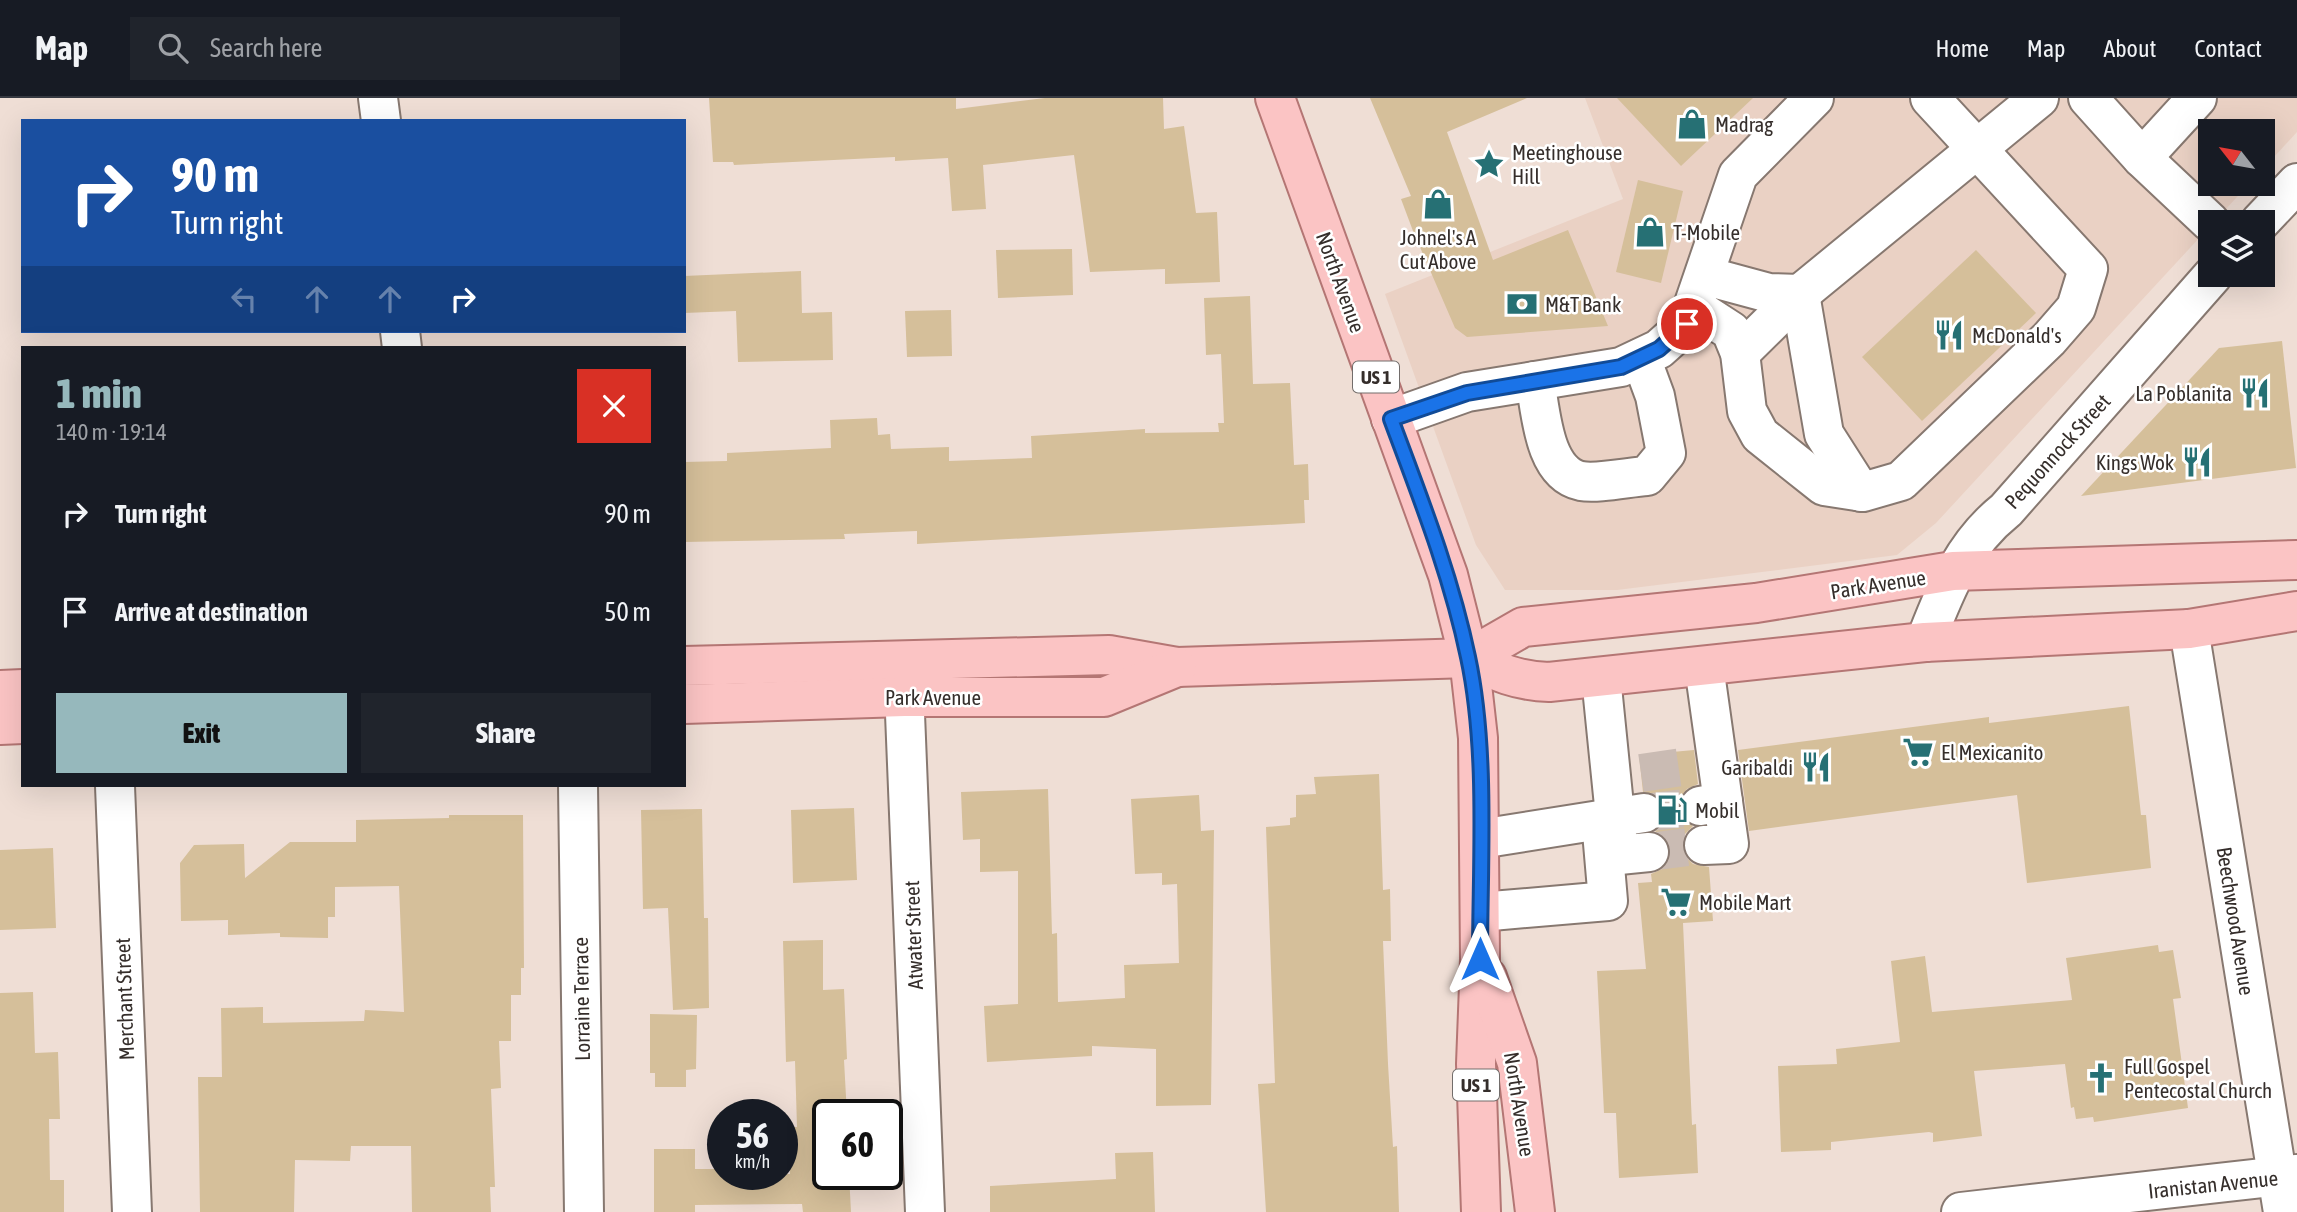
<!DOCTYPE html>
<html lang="en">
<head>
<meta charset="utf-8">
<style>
	:root { --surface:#171b24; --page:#20242c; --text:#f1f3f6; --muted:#9ea1a6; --line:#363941; --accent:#96b8bc }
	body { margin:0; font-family:"Asap Condensed",sans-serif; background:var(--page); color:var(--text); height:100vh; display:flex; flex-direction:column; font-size:26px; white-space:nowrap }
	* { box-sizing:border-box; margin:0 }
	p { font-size:23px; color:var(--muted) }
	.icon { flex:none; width:38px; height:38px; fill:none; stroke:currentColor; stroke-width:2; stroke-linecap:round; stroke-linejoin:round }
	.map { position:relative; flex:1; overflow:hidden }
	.sheet { position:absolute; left:21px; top:248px; width:665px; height:441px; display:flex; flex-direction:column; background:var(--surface); border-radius:0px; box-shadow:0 7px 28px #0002 }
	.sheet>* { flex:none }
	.hud { position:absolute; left:21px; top:21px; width:665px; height:214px; border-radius:0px; box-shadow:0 7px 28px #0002; background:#1a4fa0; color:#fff; overflow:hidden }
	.needle { width:46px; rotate:301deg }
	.buttons { position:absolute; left:2198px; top:21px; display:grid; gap:14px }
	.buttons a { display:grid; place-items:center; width:77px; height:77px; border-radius:0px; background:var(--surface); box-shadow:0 7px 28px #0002; font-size:35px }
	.speed { position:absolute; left:707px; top:1001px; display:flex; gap:14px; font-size:35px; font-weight:700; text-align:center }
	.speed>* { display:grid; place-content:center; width:91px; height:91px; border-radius:50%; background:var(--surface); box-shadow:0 7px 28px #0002; line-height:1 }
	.speed small { font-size:18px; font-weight:400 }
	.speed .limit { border:4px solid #111; border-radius:10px; background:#fff; color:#111 }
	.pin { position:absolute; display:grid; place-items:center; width:60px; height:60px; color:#fff; margin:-30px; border:4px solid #fff; border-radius:50%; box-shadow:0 2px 7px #0007 }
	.me { position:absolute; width:77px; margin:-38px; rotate:0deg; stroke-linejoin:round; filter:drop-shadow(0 0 5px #0008) }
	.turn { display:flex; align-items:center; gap:24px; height:147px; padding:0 35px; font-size:32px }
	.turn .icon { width:91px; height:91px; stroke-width:2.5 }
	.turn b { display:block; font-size:49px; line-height:60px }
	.lanes { display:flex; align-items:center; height:66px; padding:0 35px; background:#0003; justify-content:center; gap:35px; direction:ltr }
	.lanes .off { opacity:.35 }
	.round { display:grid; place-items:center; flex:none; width:74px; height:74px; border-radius:0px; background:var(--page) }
	.overview { display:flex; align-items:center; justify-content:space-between; height:119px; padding:0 35px }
	h1 { font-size:42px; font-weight:800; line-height:52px; color:var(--accent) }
	.button { display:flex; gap:14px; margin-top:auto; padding:14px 35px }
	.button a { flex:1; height:80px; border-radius:0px; background:var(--accent); color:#111; font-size:28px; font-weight:800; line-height:80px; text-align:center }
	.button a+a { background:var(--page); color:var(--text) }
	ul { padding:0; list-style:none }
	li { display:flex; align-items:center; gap:21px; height:98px; padding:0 35px }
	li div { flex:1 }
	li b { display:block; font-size:26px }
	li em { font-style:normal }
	header { display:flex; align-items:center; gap:42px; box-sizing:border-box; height:98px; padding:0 35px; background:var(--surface); border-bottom:2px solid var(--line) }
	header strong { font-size:33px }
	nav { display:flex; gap:38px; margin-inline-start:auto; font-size:24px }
	.search { width:490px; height:63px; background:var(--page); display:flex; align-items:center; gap:18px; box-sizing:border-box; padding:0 24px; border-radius:0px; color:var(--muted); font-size:26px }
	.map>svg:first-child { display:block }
	.built { fill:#ead1c4 }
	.building { fill:#d5bf9a }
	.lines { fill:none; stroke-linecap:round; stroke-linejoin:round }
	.minor-tunnel { stroke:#cabbb3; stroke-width:38; stroke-dasharray:38 19; stroke-linecap:butt }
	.minor-casing { stroke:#877870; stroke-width:42 }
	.major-casing { stroke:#b47674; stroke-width:42 }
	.minor { stroke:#fff; stroke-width:38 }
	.major { stroke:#fbc4c4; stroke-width:38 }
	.route-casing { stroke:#114b97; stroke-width:18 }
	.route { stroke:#1a73e8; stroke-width:12 }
	.labels { text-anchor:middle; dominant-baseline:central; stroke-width:5; stroke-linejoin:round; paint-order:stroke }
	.shield { fill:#fff; stroke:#726d6b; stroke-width:2 }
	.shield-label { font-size:19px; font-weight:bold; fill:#352e2b }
	.poi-label { font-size:21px; fill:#352e2b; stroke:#fff; text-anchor:start }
	.street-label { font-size:21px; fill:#352e2b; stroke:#fff }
</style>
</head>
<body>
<header>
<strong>Map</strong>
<div class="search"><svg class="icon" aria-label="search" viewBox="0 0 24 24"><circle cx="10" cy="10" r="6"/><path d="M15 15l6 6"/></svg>Search here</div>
<nav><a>Home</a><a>Map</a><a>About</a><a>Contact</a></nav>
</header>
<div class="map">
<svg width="2297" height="1114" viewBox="0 0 2297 1114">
	<rect width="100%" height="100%" fill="#efded5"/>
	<!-- built -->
	<path class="built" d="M1585 0H2297V34L2263 71V33H2210V86H2249L1936 425 1897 457 1617 492H1505L1476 447 1385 196 1623 101Z"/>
	<!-- building -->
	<g class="building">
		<path d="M709 0H956V11L1045 0H1163L1164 31 1184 28 1196 115 1217 114 1220 184 1165 186V171L1090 174 1074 57 983 67 986 111 952 113 948 60 895 63V59L734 67 733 64H713Z"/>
		<path d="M1370 0H1527L1447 34 1493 162 1568 132 1608 228 1467 239 1455 230 1413 133 1401 101 1411 98Z"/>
		<path d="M1617 0H1753L1681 68Z"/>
		<path d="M1638 82 1683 93 1661 185 1616 174Z"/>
		<path d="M1072 151 1073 197 998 200 996 152Z"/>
		<path d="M1976 152 2036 215 1922 323 1862 259Z"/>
		<path d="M801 173 802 215 832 214 833 262 738 264 736 213 684 215V178Z"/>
		<path d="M1250 198 1253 286 1290 285 1294 367 1308 366 1309 402H1304L1305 425 917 446V433L844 436 845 441 684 444V364L727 363V355L831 350 830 322 877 320 878 337 890 336 891 351 949 349V363L1032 360 1031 338 1145 331V335L1219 334 1218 325H1224L1221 256 1206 257 1204 200Z"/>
		<path d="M951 212 952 258 907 259 905 213Z"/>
		<path d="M2282 243 2296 370 2081 398 2219 250Z"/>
		<path d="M2129 608 2141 717H2146L2151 770 2027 785 2017 697 1749 733 1738 652 1989 619V625Z"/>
		<path d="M1694 652 1698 686 1687 691 1679 701V712L1683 721 1693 728 1684 737 1682 749 1685 758 1693 766 1709 769 1713 823 1683 825 1692 1027 1696 1026 1698 1075 1619 1080 1616 1015H1604L1597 873 1646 871 1638 785 1652 784 1651 776 1662 771 1669 762 1671 752 1667 742 1655 733 1664 723 1665 711 1661 701 1643 694 1639 657Z"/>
		<path d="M1379 676 1383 792 1390 791 1391 843H1383L1388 966 1393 1049 1397 1048 1399 1114H1266L1258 986 1275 985 1266 729 1290 727V720L1296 719V697L1316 696 1314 679Z"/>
		<path d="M1048 691 1052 836 1057 835 1058 904 1125 900 1124 867 1179 865 1177 786 1162 787V775L1135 776 1131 701 1199 697 1201 733 1214 732 1211 1007 1156 1008V951L1092 948V958L987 964 984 908 1018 906V773L980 774V741L963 742 961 694Z"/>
		<path d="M854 710 857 782 793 785 791 712Z"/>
		<path d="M702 711 704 820H708L709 910 673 912 668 810 643 811 641 712Z"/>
		<path d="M449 717H523L524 870H521V897H511V943H499L501 990 491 991 495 1089H490L491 1114H412L411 1048H351L350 1063 295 1062 294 1114H200L198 979H222L221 910 263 909V925L364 923 365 912 404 914 399 788 335 789V819H328V840L280 839V835L228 837V822L181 823 180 765 194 747 244 746 245 780 290 744H356V722L449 720Z"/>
		<path d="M53 750 56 830 0 832V752Z"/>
		<path d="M823 842V892L844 891 847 961 844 962 847 1017H828V1076H849L851 1114H803L802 1106 695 1107V1114H654V1051H695V1071H723V1076H790L789 1029H797L795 963 786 964 783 843Z"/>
		<path d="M2158 847 2159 854 2173 852 2181 900 2173 901 2188 1010 2094 1024 2093 1019 2076 1021 2074 1009 2071 1010 2065 966 1974 973 1982 1038 1933 1044V1035L1929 1034 1831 1044V1052L1781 1054 1778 968 1837 966 1836 951 1900 944 1891 863 1925 858 1932 914 2072 902 2066 860Z"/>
		<path d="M33 894 35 955 58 954 60 1021H49L50 1082H64V1114H0V895Z"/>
		<path d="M650 916 697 917 696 971 686 972V989H655V975H650Z"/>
		<path d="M1153 1054 1155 1114H990V1088L1116 1081 1115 1055Z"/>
	</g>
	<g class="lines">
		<!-- minor-tunnel -->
		<g class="minor-tunnel">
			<path d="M1641 675 1696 667"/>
			<path d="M1644 715 1700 708"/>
			<path d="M1649 754 1704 747"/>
		</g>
		<!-- minor casing -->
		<g class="minor-casing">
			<g id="minor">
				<path d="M378 0 381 23"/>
				<path d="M2088 0 2142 60 2210 124"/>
				<path d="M2142 60 2197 0"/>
				<path d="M2260 124 2297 85"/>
				<path d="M1706 178 1769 195 1800 196 1824 336 1861 394"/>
				<path d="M1694 209 1731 233 1740 255 1747 313 1760 337 1824 388 1863 394 1901 383 2049 241 2076 210 2088 171 1930 0"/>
				<path d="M400 233 402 250"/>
				<path d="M1740 255 1800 196 2039 0"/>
				<path d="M1535 283C1541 313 1543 375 1581 383 1598 386 1630 379 1647 378L1666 355 1655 298 1641 260"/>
				<path d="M1391 321 1467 294 1621 269 1659 251 1687 226 1738 77 1814 0"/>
				<path d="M2189 531 2283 1114"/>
				<path d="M1925 544C1945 493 1962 447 2006 412L2213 177"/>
				<path d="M903 566 925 1114"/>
				<path d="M1601 579 1619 757 1649 754"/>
				<path d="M115 688 132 1114"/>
				<path d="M578 688 584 1114"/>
				<path d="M1700 708 1723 704 1704 568"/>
				<path d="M1480 741 1644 715"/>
				<path d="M1704 747 1729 746 1723 704"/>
				<path d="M1480 814 1608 803 1601 722"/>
				<path d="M1961 1114 2297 1076"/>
			</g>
		</g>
		<!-- major casing -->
		<g class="major-casing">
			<g id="major">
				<path d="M1275 0 1448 477 1469 560 1478 640 1480 861 1476 966 1481 1114"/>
				<path d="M1469 560 1523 529 1756 505 1953 473 2297 462"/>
				<path d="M684 568 1109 557 1177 569 1469 560C1497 574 1517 583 1549 584L1925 544 2189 531 2297 513"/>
				<path d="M0 592 23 591"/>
				<path d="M684 606 904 599H1104L1177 569"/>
				<path d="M0 627 23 626"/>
				<path d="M1487 879 1517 965 1535 1114"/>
			</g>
		</g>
		<!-- minor -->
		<use href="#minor" class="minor"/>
		<!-- major -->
		<use href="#major" class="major"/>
	</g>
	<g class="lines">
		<!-- route casing -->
		<g class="route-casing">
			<path id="route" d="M1480 861C1480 765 1488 652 1468 559 1451 477 1420 399 1391 321L1467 295 1621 269 1659 251 1687 226"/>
		</g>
		<!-- route -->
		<use href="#route" class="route"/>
	</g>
	<!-- icons -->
	<defs>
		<g id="shop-bare" transform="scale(2.415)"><path d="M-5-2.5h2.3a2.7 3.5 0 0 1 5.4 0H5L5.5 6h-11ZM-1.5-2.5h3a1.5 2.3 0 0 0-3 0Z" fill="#267074" stroke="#fff" stroke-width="2.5" paint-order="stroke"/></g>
		<g id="sight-bare" transform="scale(2.415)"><path d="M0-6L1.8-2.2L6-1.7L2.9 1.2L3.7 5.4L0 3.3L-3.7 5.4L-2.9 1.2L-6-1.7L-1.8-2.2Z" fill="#267074" stroke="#fff" stroke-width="2.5" paint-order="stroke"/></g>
		<g id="bank-bare" transform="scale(2.415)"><path d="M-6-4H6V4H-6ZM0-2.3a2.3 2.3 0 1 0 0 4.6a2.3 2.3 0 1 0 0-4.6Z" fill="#267074" stroke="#fff" stroke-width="2.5" paint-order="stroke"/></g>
		<g id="restaurant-bare" transform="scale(2.415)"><path d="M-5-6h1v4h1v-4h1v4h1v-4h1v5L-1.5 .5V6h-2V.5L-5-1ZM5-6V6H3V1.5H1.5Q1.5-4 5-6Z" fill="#267074" stroke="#fff" stroke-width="2.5" paint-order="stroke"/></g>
		<g id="supermarket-bare" transform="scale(2.415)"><path d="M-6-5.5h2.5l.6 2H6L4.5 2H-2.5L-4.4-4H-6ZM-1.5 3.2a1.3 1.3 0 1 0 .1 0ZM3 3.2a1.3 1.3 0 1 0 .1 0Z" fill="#267074" stroke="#fff" stroke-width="2.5" paint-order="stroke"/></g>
		<g id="fuel-bare" transform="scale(2.415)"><path d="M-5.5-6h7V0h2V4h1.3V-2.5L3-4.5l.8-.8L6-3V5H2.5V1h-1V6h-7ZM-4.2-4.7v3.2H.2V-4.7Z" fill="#267074" stroke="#fff" stroke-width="2.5" paint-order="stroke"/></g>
		<g id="church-bare" transform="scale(2.415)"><path d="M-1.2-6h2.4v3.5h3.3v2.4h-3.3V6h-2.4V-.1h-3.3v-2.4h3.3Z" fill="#267074" stroke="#fff" stroke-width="2.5" paint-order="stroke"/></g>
	</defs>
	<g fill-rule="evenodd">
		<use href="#shop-bare" x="1692" y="26"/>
		<use href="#sight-bare" x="1489" y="66"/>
		<use href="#shop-bare" x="1438" y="106"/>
		<use href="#shop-bare" x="1650" y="134"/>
		<use href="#bank-bare" x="1522" y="206"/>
		<use href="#restaurant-bare" x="1949" y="237"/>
		<use href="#restaurant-bare" x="2255" y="295"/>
		<use href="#restaurant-bare" x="2197" y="364"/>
		<use href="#supermarket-bare" x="1918" y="654"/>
		<use href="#restaurant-bare" x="1816" y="669"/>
		<use href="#fuel-bare" x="1672" y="712"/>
		<use href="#supermarket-bare" x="1676" y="804"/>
		<use href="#church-bare" x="2101" y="980"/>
	</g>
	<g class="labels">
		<!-- shield labels -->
		<g class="shield">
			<rect x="1353" y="263.5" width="46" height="31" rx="5"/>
			<rect x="1453" y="971.5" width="46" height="31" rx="5"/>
		</g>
		<g class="shield-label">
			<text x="1376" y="279">US 1</text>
			<text x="1476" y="987">US 1</text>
		</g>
		<!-- poi labels -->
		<g class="poi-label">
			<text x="1715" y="26">Madrag</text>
			<text x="1512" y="54">Meetinghouse<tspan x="1512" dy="24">Hill</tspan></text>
			<text x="1673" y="134">T-Mobile</text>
			<text x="1438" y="139" text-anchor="middle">Johnel's A<tspan x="1438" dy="24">Cut Above</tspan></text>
			<text x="1545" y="206">M&amp;T Bank</text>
			<text x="1972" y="237">McDonald's</text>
			<text x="2232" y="295" text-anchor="end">La Poblanita</text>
			<text x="2174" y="364" text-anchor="end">Kings Wok</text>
			<text x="1941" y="654">El Mexicanito</text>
			<text x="1793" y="669" text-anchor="end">Garibaldi</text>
			<text x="1695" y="712">Mobil</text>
			<text x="1699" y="804">Mobile Mart</text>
			<text x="2124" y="968">Full Gospel<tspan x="2124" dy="24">Pentecostal Church</tspan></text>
		</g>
		<!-- street labels -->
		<g class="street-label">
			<text transform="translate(1341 184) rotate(70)">North Avenue</text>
			<text transform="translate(2057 353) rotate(-48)">Pequonnock Street</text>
			<text transform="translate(1878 486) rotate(-9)">Park Avenue</text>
			<text x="933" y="599">Park Avenue</text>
			<text transform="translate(2236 823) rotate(81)">Beechwood Avenue</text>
			<text transform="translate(913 837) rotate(-92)">Atwater Street</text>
			<text transform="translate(124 901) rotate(-92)">Merchant Street</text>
			<text transform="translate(581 901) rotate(-91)">Lorraine Terrace</text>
			<text transform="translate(1520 1006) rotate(81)">North Avenue</text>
			<text transform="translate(2213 1086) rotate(-6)">Iranistan Avenue</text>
		</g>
	</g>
</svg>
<div class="buttons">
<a><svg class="needle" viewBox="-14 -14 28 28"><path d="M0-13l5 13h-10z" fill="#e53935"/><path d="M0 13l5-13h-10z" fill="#9ea1a6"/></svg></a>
<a><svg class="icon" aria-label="layers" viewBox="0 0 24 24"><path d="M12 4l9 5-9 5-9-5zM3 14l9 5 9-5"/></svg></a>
</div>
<div class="speed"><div>56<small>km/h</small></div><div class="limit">60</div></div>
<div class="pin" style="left:1687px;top:226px;background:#d93025"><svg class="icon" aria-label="arrive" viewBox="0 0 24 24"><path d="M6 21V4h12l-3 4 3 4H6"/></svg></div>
<svg class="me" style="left:1480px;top:861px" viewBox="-20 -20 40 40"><path d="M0-17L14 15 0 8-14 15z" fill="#1a73e8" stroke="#fff" stroke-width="4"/></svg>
<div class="hud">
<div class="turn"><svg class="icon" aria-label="right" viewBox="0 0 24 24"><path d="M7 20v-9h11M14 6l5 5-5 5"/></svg><div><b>90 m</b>Turn right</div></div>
<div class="lanes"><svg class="icon off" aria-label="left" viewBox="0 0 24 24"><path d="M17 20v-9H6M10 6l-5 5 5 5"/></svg><svg class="icon off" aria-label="ahead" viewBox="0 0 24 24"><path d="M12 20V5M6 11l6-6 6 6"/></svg><svg class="icon off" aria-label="ahead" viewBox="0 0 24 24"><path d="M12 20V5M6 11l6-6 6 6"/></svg><svg class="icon" aria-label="right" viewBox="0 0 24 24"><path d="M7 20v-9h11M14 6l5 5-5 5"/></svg></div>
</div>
<section class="sheet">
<div class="overview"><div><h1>1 min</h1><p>140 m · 19:14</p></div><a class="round" style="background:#d93025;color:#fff"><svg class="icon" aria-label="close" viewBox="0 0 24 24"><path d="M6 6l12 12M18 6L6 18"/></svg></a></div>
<ul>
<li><svg class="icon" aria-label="right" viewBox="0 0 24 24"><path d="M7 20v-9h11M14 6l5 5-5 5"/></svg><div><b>Turn right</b></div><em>90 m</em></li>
<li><svg class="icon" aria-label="arrive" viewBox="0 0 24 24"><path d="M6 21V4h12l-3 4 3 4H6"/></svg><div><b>Arrive at destination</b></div><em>50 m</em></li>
</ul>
<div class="button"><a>Exit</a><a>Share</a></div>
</section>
</div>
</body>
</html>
